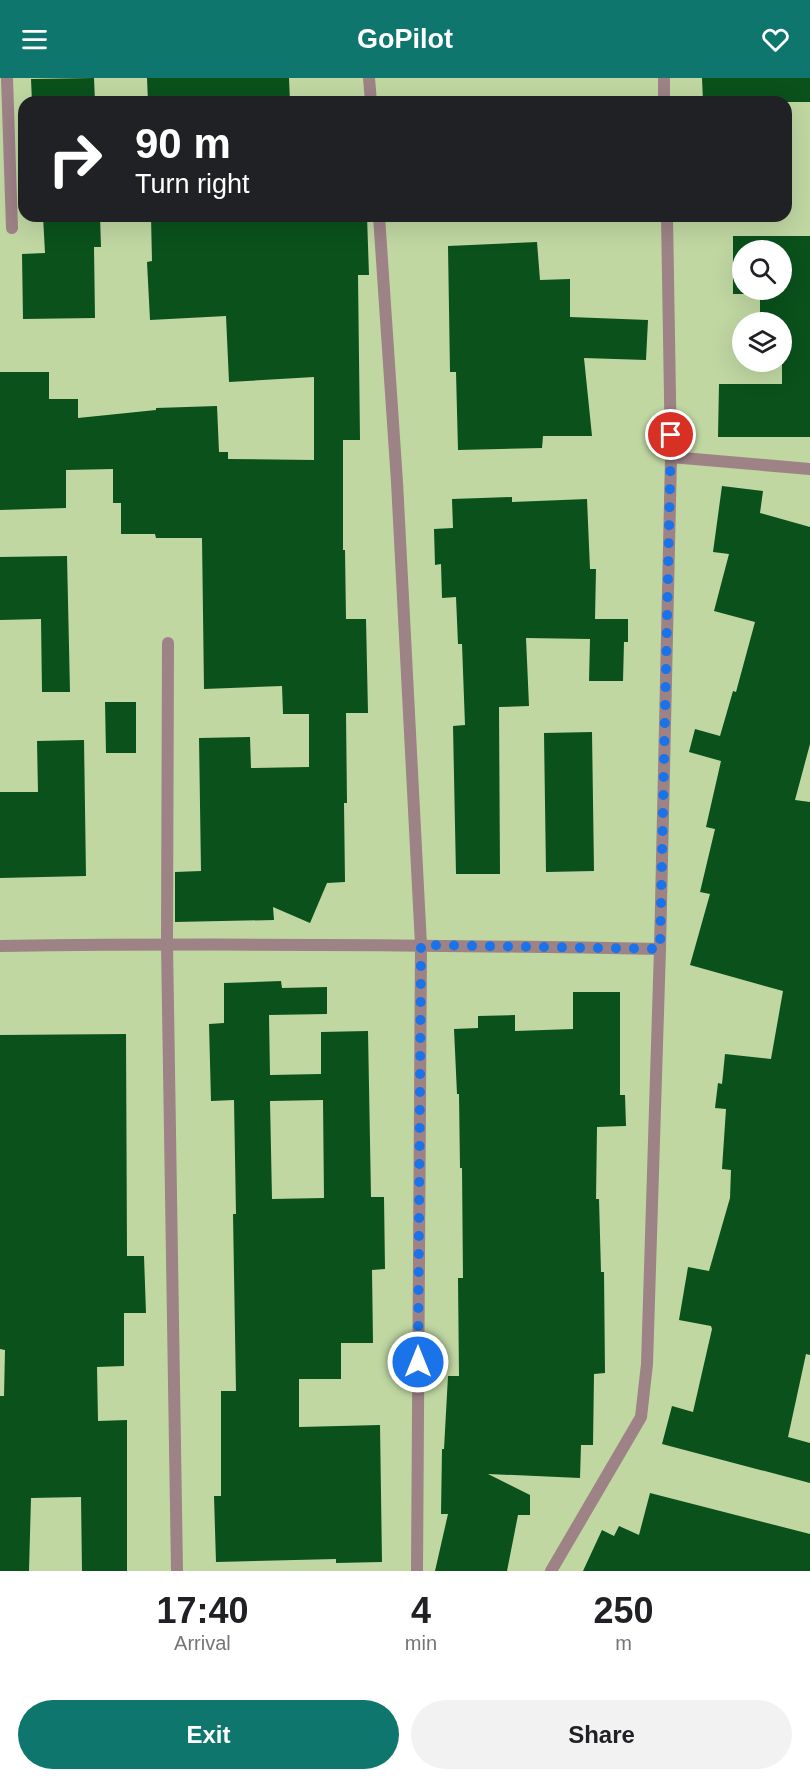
<!DOCTYPE html>
<html lang="en">
<head>
<meta charset="utf-8">
<style>
	:root { --surface:#fff; --page:#f2f2f2; --text:#202124; --muted:#757577; --accent:#0f766e }
	body { margin:0; font-family:Helvetica,sans-serif; background:var(--page); color:var(--text); height:100vh; display:flex; flex-direction:column; font-size:22px; white-space:nowrap }
	* { box-sizing:border-box; margin:0 }
	p { font-size:20px; color:var(--muted) }
	.icon { flex:none; width:33px; height:33px; fill:none; stroke:currentColor; stroke-width:2; stroke-linecap:round; stroke-linejoin:round }
	.map { position:relative; height:1493px; overflow:hidden }
	.side { display:flex; flex-direction:column; background:var(--surface); flex:1 }
	.side>* { flex:none }
	.top-card { position:absolute; left:18px; top:18px; width:774px; height:126px; border-radius:18px; box-shadow:0 6px 24px #0002; background:#202124; color:#fff; overflow:hidden }
	.controls { position:absolute; left:732px; top:162px; display:grid; gap:12px }
	.controls a { display:grid; place-items:center; width:60px; height:60px; border-radius:50%; background:var(--surface); box-shadow:0 6px 24px #0002; font-size:30px }
	.pin { position:absolute; display:grid; place-items:center; width:51px; height:51px; color:#fff; margin:-26px; border:3px solid #fff; border-radius:50%; box-shadow:0 2px 6px #0007 }
	.me { position:absolute; width:66px; margin:-33px; rotate:0deg; stroke-linejoin:round; filter:drop-shadow(0 0 4px #0008) }
	.turn { display:flex; align-items:center; gap:21px; height:126px; padding:0 18px; font-size:27px }
	.turn .icon { width:78px; height:78px; stroke-width:2.5 }
	.turn b { display:block; font-size:42px; line-height:51px }
	.eta { display:flex; justify-content:space-evenly; align-items:center; height:102px; text-align:center }
	.eta b { font-size:36px; font-weight:700; line-height:42px }
	.button { display:flex; gap:12px; margin-top:auto; padding:12px 18px }
	.button a { flex:1; height:69px; border-radius:36px; background:var(--accent); color:#fff; font-size:24px; font-weight:700; line-height:69px; text-align:center }
	.button a+a { background:var(--page); color:var(--text) }
	header { display:flex; justify-content:space-between; align-items:center; height:78px; padding:0 18px; background:var(--accent); color:#fff; font-size:27px; font-weight:700 }
	.map>svg:first-child { display:block }
	.building { fill:#0a511c; fill-rule:evenodd }
	.lines { fill:none; stroke-linecap:round; stroke-linejoin:round }
	.service { stroke:#9d8286; stroke-width:12 }
	.minor { stroke:#9d8286; stroke-width:12 }
	.route { stroke:#1a73e8; stroke-width:10; stroke-dasharray:0 18 }
</style>
</head>
<body>
<header><svg class="icon" aria-label="menu" viewBox="0 0 24 24"><path d="M4 6h16M4 12h16M4 18h16"/></svg>GoPilot<svg class="icon" aria-label="heart" viewBox="0 0 24 24"><path d="M12 20l-8-8c-3-5 5-10 8-4 3-6 11-1 8 4z"/></svg></header>
<div class="map">
<svg width="810" height="1493" viewBox="0 0 810 1493">
	<rect width="100%" height="100%" fill="#c0d7a2"/>
	<!-- building -->
	<g class="building">
		<path d="M94 0 95 24H32L31 1Z"/>
		<path d="M147 0H289L290 24H148Z"/>
		<path d="M702 0H810V24H703Z"/>
		<path d="M43 138H100L101 169H94L95 240 23 241 22 176 45 175Z"/>
		<path d="M151 138H367L369 197H358L360 362H343V472H345L346 541H366L368 635H346L347 725H344L345 804 327 805 310 845 273 829 274 842 175 844V794L201 793 199 660 250 659 251 690 309 689V636H283L282 608 204 611 202 460H156L155 456H121V425H113V391L66 392V430L0 432V294H49V321H78V340L156 332V330L217 328 219 374H228V381L314 382V299L229 304 226 238 150 242 147 184 152 183Z"/>
		<path d="M733 158H810V359H718L719 306H782V244H760V216H733ZM742 172H782V212H742Z"/>
		<path d="M537 164 540 202 570 201V239L648 242 646 282 584 280 592 358H543L542 370 458 372 456 294H450L448 168Z"/>
		<path d="M722 408 763 413 760 435 810 449V666L795 722 810 724V1277L806 1276 788 1359 810 1365V1405L662 1366 672 1328 693 1334 712 1251 711 1248 679 1242 688 1189 709 1193 730 1120 731 1092 722 1091 726 1031 715 1030 718 1005 722 1006 725 976 771 981 783 913 690 887 710 816 700 814 715 751 706 749 721 683 689 674 695 651 720 658 733 613 736 614 755 544 714 533 729 476 713 474Z"/>
		<path d="M512 419V424L587 421 590 491H596L595 541H628V564H624L623 603H589L590 561 526 560 529 628 499 629 500 796H456L453 648 465 647 462 566H458L456 519 442 520 441 486 435 487 434 451 453 450 452 421Z"/>
		<path d="M67 478 70 614H42L41 541 0 542V479Z"/>
		<path d="M105 624H136V675H106Z"/>
		<path d="M592 654 594 793 546 794 544 655Z"/>
		<path d="M84 662 86 798 0 800V714H38L37 663Z"/>
		<path d="M281 903 282 910 327 909V936L269 937 270 997 321 996V954L368 953 371 1119H384L385 1191 372 1192 373 1265H341V1301H299V1349L380 1347 382 1484 336 1485V1481L216 1484 214 1418H221V1313H236L233 1136H236L234 1022 211 1023 209 946 224 945V905ZM323 1022 324 1120 272 1121 270 1023Z"/>
		<path d="M573 914H620V1017H625L626 1048 597 1049 596 1121H599L601 1194H604L605 1295 594 1296 593 1367H581L580 1400 488 1396 530 1417V1437H518L507 1493H435L448 1436H441L442 1371H444L448 1298H459L458 1200H463L462 1090H460L459 1016H457L454 951 478 950V938L515 937V953L573 951Z"/>
		<path d="M126 956 127 1178H144L146 1235H124V1288L97 1289 98 1343 127 1342V1493H82L81 1419 31 1420 29 1493H0V1318H4L5 1272 0 1271V957Z"/>
		<path d="M650 1415 810 1456V1493H583L602 1452 614 1458 619 1448 639 1457Z"/>
	</g>
	<g class="lines">
		<!-- service -->
		<path class="service" d="M7 0 12 150"/>
		<!-- minor -->
		<g class="minor">
			<path d="M369 0 371 24"/>
			<path d="M664 0V24"/>
			<path d="M379 138 397 404 421 867 417 1493"/>
			<path d="M671 379 810 391"/>
			<path d="M168 565 167 866 177 1493"/>
			<path d="M0 868C220 865 440 867 660 871"/>
			<path d="M551 1493 641 1339 647 1286 660 871 671 379 667 138"/>
		</g>
	</g>
	<g class="lines">
		<!-- route -->
		<path class="route" d="M418 1284 421 867 660 871 671 357"/>
	</g>
</svg>
<div class="controls">
<a><svg class="icon" aria-label="search" viewBox="0 0 24 24"><circle cx="10" cy="10" r="6"/><path d="M15 15l6 6"/></svg></a>
<a><svg class="icon" aria-label="layers" viewBox="0 0 24 24"><path d="M12 4l9 5-9 5-9-5zM3 14l9 5 9-5"/></svg></a>
</div>
<div class="pin" style="left:671px;top:357px;background:#d93025"><svg class="icon" aria-label="arrive" viewBox="0 0 24 24"><path d="M6 21V4h12l-3 4 3 4H6"/></svg></div>
<svg class="me" style="left:418px;top:1284px" viewBox="-20 -20 40 40"><circle r="17" fill="#1a73e8" stroke="#fff" stroke-width="3"/><path d="M0-11L8 9 0 5-8 9z" fill="#fff"/></svg>
<div class="top-card">
<div class="turn"><svg class="icon" aria-label="right" viewBox="0 0 24 24"><path d="M7 20v-9h11M14 6l5 5-5 5"/></svg><div><b>90 m</b>Turn right</div></div>
</div>
</div>
<section class="side">
<div class="eta">
<div><b>17:40</b><p>Arrival</p></div>
<div><b>4</b><p>min</p></div>
<div><b>250</b><p>m</p></div>
</div>
<div class="button"><a>Exit</a><a>Share</a></div>
</section>
</body>
</html>
